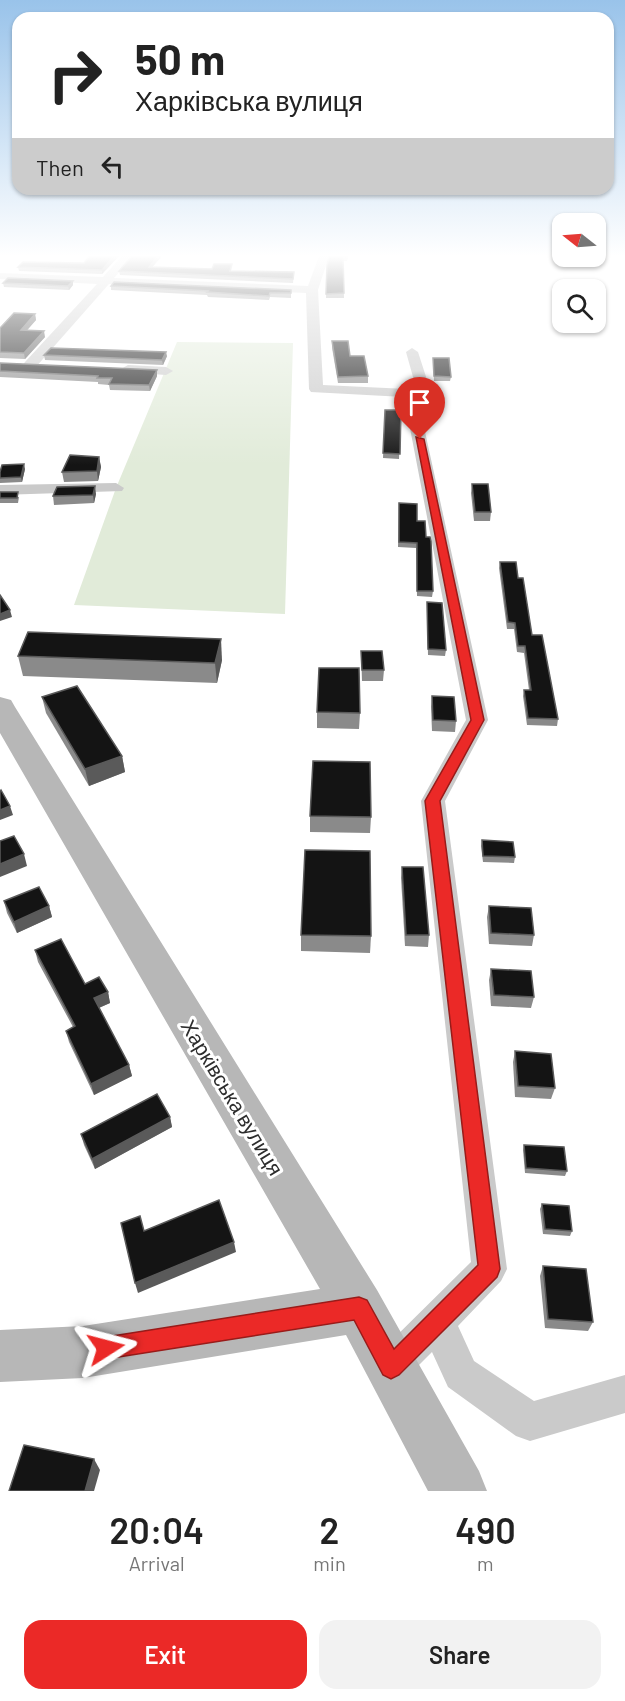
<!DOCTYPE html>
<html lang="en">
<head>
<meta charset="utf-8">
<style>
	:root { --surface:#fff; --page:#f2f2f2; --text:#222; --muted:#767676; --accent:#eb2927 }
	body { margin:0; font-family:Barlow,sans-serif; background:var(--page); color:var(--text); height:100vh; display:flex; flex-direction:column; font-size:22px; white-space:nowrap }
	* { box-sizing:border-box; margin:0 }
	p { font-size:20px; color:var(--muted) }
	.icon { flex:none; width:33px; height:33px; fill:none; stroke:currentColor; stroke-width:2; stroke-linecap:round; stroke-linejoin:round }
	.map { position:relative; height:1491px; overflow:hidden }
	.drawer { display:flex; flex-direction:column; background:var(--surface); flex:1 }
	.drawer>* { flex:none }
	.top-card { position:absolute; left:12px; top:12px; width:602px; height:183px; border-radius:18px; box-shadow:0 2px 4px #0004; background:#fff; color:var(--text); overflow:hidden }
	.needle { width:39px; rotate:287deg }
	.buttons { position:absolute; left:552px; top:213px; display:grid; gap:12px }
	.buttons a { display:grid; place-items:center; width:54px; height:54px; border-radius:12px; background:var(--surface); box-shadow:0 2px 4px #0004; font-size:30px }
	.pin { position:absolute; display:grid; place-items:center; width:51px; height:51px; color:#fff; margin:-62px -26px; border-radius:50% 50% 50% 0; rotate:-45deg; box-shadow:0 0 6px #0007 }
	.pin .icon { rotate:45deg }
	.me { position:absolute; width:66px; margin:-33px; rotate:81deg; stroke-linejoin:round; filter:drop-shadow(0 0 4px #0008) }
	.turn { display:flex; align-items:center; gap:21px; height:126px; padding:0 24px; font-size:27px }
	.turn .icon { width:78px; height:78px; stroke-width:2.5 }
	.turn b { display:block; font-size:42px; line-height:51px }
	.then { display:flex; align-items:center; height:57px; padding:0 24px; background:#0003; gap:12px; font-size:22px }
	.eta { display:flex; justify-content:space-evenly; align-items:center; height:102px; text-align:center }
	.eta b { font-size:36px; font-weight:600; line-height:42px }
	.button { display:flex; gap:12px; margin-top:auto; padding:12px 24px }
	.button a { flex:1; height:69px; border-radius:18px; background:var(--accent); color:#fff; font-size:24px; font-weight:600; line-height:69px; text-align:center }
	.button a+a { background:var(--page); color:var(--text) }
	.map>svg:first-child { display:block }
	.green { fill:#e1ebd9 }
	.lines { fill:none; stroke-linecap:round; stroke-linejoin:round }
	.street { fill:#cacaca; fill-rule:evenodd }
	.secondary { fill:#b7b7b7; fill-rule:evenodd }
	.wall { fill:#8a8a8a }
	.shaded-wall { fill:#5a5a5a }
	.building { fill:#141414; stroke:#5a5a5a; stroke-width:1.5 }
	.route { fill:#eb2927; stroke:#991b19; stroke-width:1.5 }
	.labels { text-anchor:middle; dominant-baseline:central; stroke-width:6; stroke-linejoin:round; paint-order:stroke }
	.near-street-label { font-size:21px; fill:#2d2d2d; stroke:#fff }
</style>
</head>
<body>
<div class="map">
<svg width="625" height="1491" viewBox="0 0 625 1491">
	<rect width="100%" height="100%" fill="#fff"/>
	<!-- green -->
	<path class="green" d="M177 342 293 343 285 614 74 605 116 488Z"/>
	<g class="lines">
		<!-- street -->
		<g class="street">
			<path d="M122 256H133L114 278 308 286 319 256H329L318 290 323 385 407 389 415 384 406 352 412 348 418 352 429 386 417 395 488 720 445 801 507 1269 501 1281 458 1326 474 1361 534 1401 625 1375V1413L530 1441 516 1436 448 1387 432 1352 404 1380 391 1386 378 1380 372 1367 378 1354 471 1262 421 801 466 720 404 397 311 392 309 389 306 293 109 284 35 368H25L23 365 25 362 97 284 0 279V273L103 277Z"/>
			<path d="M128 365 166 367 173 371 166 375 123 372 121 369Z"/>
			<path d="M116 483 124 488 122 491 0 495V485Z"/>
		</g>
		<!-- secondary -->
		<path class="secondary" d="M0 697 11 700 15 707 377 1290 479 1471 487 1491H428L346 1335 83 1378 0 1382V1330L83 1326 320 1289 0 733Z"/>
	</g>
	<!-- wall -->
	<g class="wall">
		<path d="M90 256H119L102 274 19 271 18 267 84 263Z"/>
		<path d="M329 256H348L347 261H343L344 298H326L327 265Z"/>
		<path d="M232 264 231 271 294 272 293 283 120 275 119 271 153 267 212 269Z"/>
		<path d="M3 283 73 285 69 290 4 287Z"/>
		<path d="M111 286 291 290V298L270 297 269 300 208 297 207 295 111 290Z"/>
		<path d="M35 314 36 320 27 330 45 337 25 359 0 358V328Z"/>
		<path d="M332 341 350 356 368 376V383H338L332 348Z"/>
		<path d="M44 355 167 356 163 365 45 360Z"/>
		<path d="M433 358 451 377 450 381H434Z"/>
		<path d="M0 363 157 370V376L150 391 110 390 109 385 98 384V382L0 377Z"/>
		<path d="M385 410H401L399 459 383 458Z"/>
		<path d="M99 457 101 467 98 481 64 482 62 472Z"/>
		<path d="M25 469 22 482 0 483V472Z"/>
		<path d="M472 484 491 512 490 521H474L471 493Z"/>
		<path d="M0 492 19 497 18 503H0Z"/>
		<path d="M96 494 94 503 54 505 53 496Z"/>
		<path d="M399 503 417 521 426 537 433 591 432 597 417 596 416 548 398 547Z"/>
		<path d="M500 562 518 578 532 635 558 719 557 726 527 725 523 696 524 690H529L524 653 517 652 514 629H507L499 568Z"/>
		<path d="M427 602 446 650 445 656 428 655Z"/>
		<path d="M361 651 384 670 383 681H362Z"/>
		<path d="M18 656 222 660 217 683 23 676Z"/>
		<path d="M432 696 456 721 455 732 432 731 431 707Z"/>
		<path d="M42 697 122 756 125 772 89 786 46 713Z"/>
		<path d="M317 712 360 713 359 729 317 728Z"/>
		<path d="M310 816 371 817 370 833 310 832Z"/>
		<path d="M482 840 515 857 514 863 483 862 481 846Z"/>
		<path d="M402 867 429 935 428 947 405 946 401 878Z"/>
		<path d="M4 901 49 906 52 917 17 933 7 913Z"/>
		<path d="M489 906 534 935 532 946 489 944 487 917Z"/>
		<path d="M301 935 371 936 370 953 301 951Z"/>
		<path d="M35 950 85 984 108 992 110 1003 99 1008 129 1065 132 1076 94 1095 69 1042 66 1031 73 1027 38 962Z"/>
		<path d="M491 969 534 997 531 1008 491 1006 489 980Z"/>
		<path d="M515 1051 555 1088 551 1099 515 1097 513 1062Z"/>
		<path d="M170 1117 172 1127 95 1169 84 1145 81 1134Z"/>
		<path d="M524 1145 567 1171 565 1176 525 1173 523 1150Z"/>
		<path d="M542 1204 572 1231 570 1236 543 1234 540 1209Z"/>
		<path d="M543 1266 593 1322 588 1331 545 1328 540 1276Z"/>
	</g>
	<!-- shaded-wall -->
	<g class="shaded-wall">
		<path d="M114 256H119L102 274V270Z"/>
		<path d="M158 256H162L149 271V267Z"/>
		<path d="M73 281V285L69 290 68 286Z"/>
		<path d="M35 314 36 320 22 336 21 330Z"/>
		<path d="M44 331 45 337 25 359 24 353Z"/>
		<path d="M166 352 167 356 163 365 162 360Z"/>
		<path d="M157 370V376L150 391 149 385Z"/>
		<path d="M99 457 101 467 98 481 97 471Z"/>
		<path d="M24 464 25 469 22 482 21 477Z"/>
		<path d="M95 486 96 494 94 503 93 495Z"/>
		<path d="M10 610 12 617 0 621V614Z"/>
		<path d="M221 639 222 660 217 683 215 663Z"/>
		<path d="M122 756 125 772 89 786 85 769Z"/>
		<path d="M10 806 13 815 0 820V810Z"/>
		<path d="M24 854 27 866 0 877V864Z"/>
		<path d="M49 906 52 917 17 933 14 922Z"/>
		<path d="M108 992 110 1003 96 1009 94 998Z"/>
		<path d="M129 1065 132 1076 94 1095 91 1084Z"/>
		<path d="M170 1117 172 1127 95 1169 92 1159Z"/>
		<path d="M234 1242 236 1252 138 1293 135 1283Z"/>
		<path d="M94 1459 100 1470 94 1491H85Z"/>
	</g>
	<!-- building -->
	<g class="building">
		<path d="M90 256H114L102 270 18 267 23 262 84 263Z"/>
		<path d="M132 256H158L149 267 212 269 214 264H232L230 271 294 272 293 279 119 271Z"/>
		<path d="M329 256H347V258L343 257 344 293 326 294 327 265Z"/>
		<path d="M8 278 73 281 68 286 3 283Z"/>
		<path d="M114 282 291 290V293H270L269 296 207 292 208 291 111 286Z"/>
		<path d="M14 313 35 314 21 330 44 331 24 353 0 352V328Z"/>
		<path d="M332 341H348L350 356H364L368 376 338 377Z"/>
		<path d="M51 348 166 352 162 360 44 355Z"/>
		<path d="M433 358H449L451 377 434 376Z"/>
		<path d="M0 363 157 370 149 385 109 384 112 378H97L98 376 0 371Z"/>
		<path d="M385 410H401L400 454 383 453Z"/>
		<path d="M70 455 99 457 97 471 62 472Z"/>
		<path d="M24 464 21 477 0 478V472L2 465Z"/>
		<path d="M472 484H488L491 512H475Z"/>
		<path d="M95 486 93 495 53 496 57 487Z"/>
		<path d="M0 492H18L17 498H0Z"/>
		<path d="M399 503 417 504V521H425L426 537H430L431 541 433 591H417V543L399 542Z"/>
		<path d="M500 562H516L518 578H523L532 635H542L558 719 528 718 524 690H531L525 646H518L515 623 508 622Z"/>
		<path d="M0 595 10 610 0 614Z"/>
		<path d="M427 602 442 603 446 650 428 649Z"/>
		<path d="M28 632 221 639 215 663 18 656Z"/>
		<path d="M361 651H382L384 670H362Z"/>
		<path d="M319 668H359L360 713 317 712Z"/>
		<path d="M77 686 122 756 85 769 42 697Z"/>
		<path d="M432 696 454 697 456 721 433 720Z"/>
		<path d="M313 761 370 762 371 817 310 816Z"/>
		<path d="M1 790 10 806 0 810V791Z"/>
		<path d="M14 836 24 854 0 864V841Z"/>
		<path d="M482 840 513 842 515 857 483 856Z"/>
		<path d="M305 850 370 851 371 936 301 935Z"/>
		<path d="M402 867H423L429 935H406Z"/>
		<path d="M39 887 49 906 14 922 4 901Z"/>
		<path d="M489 906 531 908 534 935 491 933Z"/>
		<path d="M61 939 85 984 99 977 108 992 94 998 129 1065 91 1084 66 1031 75 1026 35 950Z"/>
		<path d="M491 969 531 971 534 997 494 995Z"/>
		<path d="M515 1051 551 1054 555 1088 518 1086Z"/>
		<path d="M157 1094 170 1117 92 1159 81 1134Z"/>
		<path d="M524 1145 564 1147 567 1171 526 1168Z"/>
		<path d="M219 1200 234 1242 135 1283 121 1223 140 1216 144 1231Z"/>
		<path d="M542 1204 569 1206 572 1231 545 1229Z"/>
		<path d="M543 1266 586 1269 593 1322 548 1319Z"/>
		<path d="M24 1445 94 1459 85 1491H9Z"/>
	</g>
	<!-- sky -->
	<linearGradient id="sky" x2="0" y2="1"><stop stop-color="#99c3ea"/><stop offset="0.55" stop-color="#fff"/><stop offset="1" stop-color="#fff" stop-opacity="0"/></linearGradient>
	<rect width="625" height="465" fill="url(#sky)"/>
	<!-- route -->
	<path class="route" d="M416 437 424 439 484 720 440 801 500 1269 497 1277 399 1375 391 1379 383 1375 354 1320 106 1359 98 1356 95 1348 98 1340 106 1337 359 1297 367 1300 394 1349 478 1265 425 801 471 720Z"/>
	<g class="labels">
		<!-- near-street labels -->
		<g class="near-street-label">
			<text transform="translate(233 1097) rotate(59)">Харківська вулиця</text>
		</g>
	</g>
</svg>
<div class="buttons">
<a><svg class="needle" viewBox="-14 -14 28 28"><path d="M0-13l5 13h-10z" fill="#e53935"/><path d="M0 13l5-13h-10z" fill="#767676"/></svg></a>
<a><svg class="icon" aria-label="search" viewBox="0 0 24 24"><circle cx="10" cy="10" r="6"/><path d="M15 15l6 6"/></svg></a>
</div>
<div class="pin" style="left:420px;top:439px;background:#d93025"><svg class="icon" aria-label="arrive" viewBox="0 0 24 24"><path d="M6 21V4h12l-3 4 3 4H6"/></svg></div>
<svg class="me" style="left:106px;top:1348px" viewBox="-20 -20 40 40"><path d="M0-17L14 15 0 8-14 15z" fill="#eb2927" stroke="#fff" stroke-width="4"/></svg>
<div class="top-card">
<div class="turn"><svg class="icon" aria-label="right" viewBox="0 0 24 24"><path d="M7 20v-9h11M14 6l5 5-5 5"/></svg><div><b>50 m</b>Харківська вулиця</div></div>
<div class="then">Then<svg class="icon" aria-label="left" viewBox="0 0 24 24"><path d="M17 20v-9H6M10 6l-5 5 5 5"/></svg></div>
</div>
</div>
<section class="drawer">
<div class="eta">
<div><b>20:04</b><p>Arrival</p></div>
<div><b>2</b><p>min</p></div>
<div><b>490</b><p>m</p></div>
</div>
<div class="button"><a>Exit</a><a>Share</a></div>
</section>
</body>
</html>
